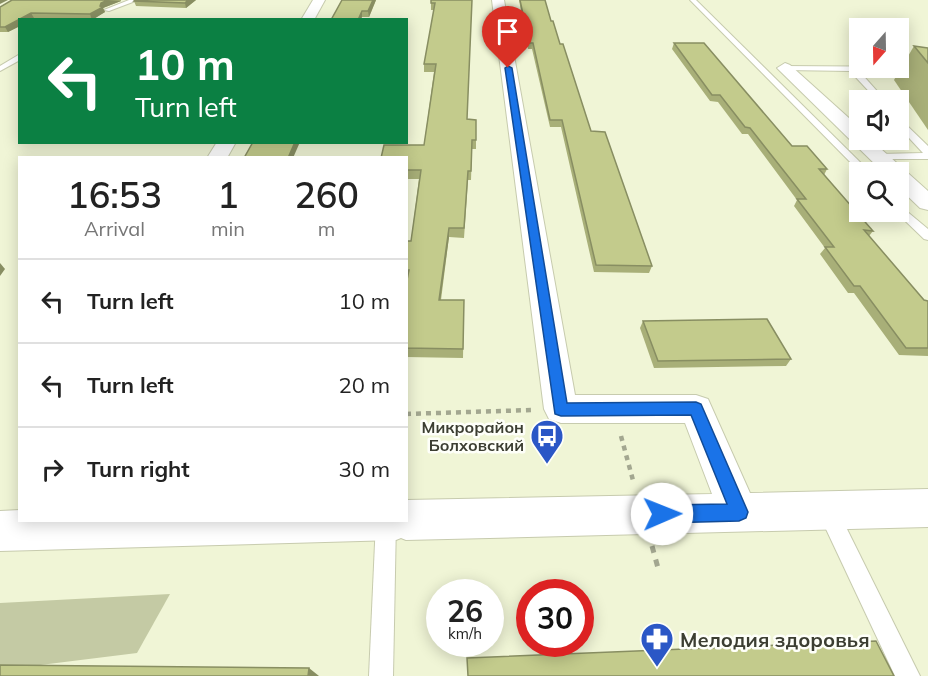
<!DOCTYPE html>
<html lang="en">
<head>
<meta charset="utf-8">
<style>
	:root { --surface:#fff; --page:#f2f2f2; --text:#222; --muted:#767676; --line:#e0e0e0 }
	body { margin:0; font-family:Mulish,sans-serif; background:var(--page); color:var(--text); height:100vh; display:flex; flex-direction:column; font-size:22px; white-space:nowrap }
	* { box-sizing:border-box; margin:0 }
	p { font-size:20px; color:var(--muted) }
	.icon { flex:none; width:33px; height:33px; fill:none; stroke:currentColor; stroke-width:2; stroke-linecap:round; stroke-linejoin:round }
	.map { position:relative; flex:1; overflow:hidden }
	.sheet { position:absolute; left:18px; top:156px; width:390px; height:366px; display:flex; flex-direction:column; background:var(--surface); border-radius:0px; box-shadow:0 3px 15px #0003 }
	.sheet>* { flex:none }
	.banner { position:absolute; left:18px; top:18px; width:390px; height:126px; border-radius:0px; box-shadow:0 3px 15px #0003; background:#0b8043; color:#fff; overflow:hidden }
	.needle { width:39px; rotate:200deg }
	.controls { position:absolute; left:849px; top:18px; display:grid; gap:12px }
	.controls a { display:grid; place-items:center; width:60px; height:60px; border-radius:0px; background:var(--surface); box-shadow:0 3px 15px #0003; font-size:30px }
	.speed { position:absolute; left:426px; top:579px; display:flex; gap:12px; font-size:30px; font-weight:700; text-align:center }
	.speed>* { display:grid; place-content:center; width:78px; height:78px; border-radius:50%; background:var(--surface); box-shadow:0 3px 15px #0003; line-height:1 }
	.speed small { font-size:15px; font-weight:400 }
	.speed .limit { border:9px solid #d22; background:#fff; color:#111 }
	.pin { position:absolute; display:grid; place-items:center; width:51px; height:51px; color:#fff; margin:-62px -26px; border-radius:50% 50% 50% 0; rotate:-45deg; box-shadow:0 0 6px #0007 }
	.pin .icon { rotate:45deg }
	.me { position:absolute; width:66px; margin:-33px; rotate:89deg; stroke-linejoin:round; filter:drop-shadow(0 0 4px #0008) }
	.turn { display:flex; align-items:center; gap:21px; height:126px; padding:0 18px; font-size:27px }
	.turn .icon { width:78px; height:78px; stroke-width:2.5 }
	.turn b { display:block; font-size:42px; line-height:51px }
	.eta { display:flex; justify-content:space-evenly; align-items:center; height:102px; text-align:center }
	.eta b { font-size:36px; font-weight:600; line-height:42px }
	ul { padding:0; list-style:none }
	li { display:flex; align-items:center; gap:18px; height:84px; padding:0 18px; border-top:2px solid var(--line) }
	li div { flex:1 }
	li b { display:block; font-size:22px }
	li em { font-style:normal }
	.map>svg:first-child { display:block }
	.green { fill:#c4caa4 }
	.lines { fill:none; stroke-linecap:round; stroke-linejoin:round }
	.service-casing { stroke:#c7cbae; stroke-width:2 }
	.minor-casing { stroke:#c7cbae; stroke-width:2 }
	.path-far1 { stroke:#a3a790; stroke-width:4.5; stroke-dasharray:5 5; stroke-linecap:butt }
	.path { stroke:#a3a790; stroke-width:5; stroke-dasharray:7 7; stroke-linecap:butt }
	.service { fill:#fff; fill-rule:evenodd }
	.minor { fill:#fff; fill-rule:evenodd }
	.wall { fill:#a8af78 }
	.shaded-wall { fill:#888e62 }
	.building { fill:#c3cb8c; stroke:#888e62; stroke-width:1.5 }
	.route { fill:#1a73e8; stroke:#114b97; stroke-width:1.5 }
	.labels { text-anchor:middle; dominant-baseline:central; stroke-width:5; stroke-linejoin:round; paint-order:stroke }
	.poi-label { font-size:16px; font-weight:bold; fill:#3c3e32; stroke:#fefff9; text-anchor:end }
	.near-poi-label { font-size:20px; font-weight:bold; fill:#3c3e32; stroke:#fefff9; text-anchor:start }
</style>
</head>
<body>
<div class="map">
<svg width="928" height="676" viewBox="0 0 928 676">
	<rect width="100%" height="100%" fill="#f0f5d6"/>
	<!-- green -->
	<path class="green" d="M170 594 137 653 0 670V603Z"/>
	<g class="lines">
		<!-- service casing -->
		<g class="service-casing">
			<g id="service">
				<path d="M129 0H138L109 11 104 10Z"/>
				<path d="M690 0H696L870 172H860Z"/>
				<path d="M20 54V60L0 71V66Z"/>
				<path d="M782 66 928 67V71H859L885 100H877L850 71 785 70H782Z"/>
				<path d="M898 117 928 146V159H875V155L879 154 923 153 898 126Z"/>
				<path d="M898 204 928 229V240L924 239 896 212H898Z"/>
				<path d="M828 502 835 505 920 676H895L818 512 821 505Z"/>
				<path d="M376 521H396L393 676H369Z"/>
			</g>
		</g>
		<!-- minor casing -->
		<g class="minor-casing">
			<g id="minor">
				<path d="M313 0H325L314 20H301Z"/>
				<path d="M492 0H504L575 395H696L708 399 750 493 928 489V527L406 540 401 538 396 540 0 551V511L20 510V520H406V500L712 494 685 423H561L549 419 544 409Z"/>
				<path d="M785 63 790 65 860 128V140H871L928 191V210L920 208 898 187V172H883L780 71 777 68Z"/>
				<path d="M217 142H236L227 158H207Z"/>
			</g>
		</g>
		<!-- path-far1 -->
		<g class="path-far1">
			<path d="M406 414 532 410"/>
			<path d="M621 436 634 484"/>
		</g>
		<!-- path -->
		<path class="path" d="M652 546 658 568"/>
		<!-- service -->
		<use href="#service" class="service"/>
		<!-- minor -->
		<use href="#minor" class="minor"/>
	</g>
	<!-- wall -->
	<g class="wall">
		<path d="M12 0H121V1L103 8 105 12 92 20 34 18 32 20H20V26L8 32H0V7Z"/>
		<path d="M135 0H196L186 8 136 6 134 1Z"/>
		<path d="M342 0H376L369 17H362Z"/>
		<path d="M472 0 467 119 476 120V149H472L471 180H468L464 238 449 237 441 300H464L463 358 406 357 407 279H406V241H411L419 179H406V158L424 145 434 72H424V64L434 10H431V3Z"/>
		<path d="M519 0H545L551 21 591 131 652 266 649 273 594 272 561 127H550L532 49H528Z"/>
		<path d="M674 43 792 146 827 169 824 175 873 231 869 236 924 300 928 301V356L899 355 854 293H848L820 254 825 248 794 206 797 200 748 134H742L718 102 710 101 672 49Z"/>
		<path d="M914 46 928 48V130L894 80Z"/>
		<path d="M643 321 791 359 786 366 654 368 640 328Z"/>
	</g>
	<!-- shaded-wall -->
	<g class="shaded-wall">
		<path d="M0 0H8L0 4Z"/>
		<path d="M108 0 121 1 103 8 105 12 92 20 90 14 100 6 101 3Z"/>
		<path d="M188 0H196L186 8 185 3Z"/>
		<path d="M373 0H376L369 17 368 11Z"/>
		<path d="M362 11V17L361 20H358Z"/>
		<path d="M31 13 34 18 32 20H20V26L8 32 5 27Z"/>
		<path d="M295 142H300L293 158H288Z"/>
		<path d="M449 228V237L439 309V300Z"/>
		<path d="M0 263 5 269 0 276Z"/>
		<path d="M309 668 319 676H308Z"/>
	</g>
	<!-- building -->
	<g class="building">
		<path d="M12 0H108L101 3 100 6 103 7 90 14 31 13 5 27H0V7Z"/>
		<path d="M135 0H188L185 3 134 1Z"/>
		<path d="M342 0H373L368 11H362L358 20H331Z"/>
		<path d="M431 0H472L467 119 476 120V140H472L471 171H468L464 228H449L439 300H464L463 349 406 348V285L409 270H406V241H411L421 170H406V158H381L384 145H424L436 64H424L435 3H431Z"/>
		<path d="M520 0H545L551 21H553L560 44H563L591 131 605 132 652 266 596 265 562 120H550L533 43H529Z"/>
		<path d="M674 43H704L792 146H807L827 169H819L873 231 864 230 924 300 928 301V348H906L860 286H854L825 247H834L797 199H806L750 128 745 127 720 95H712Z"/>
		<path d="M914 46 928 48V63Z"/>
		<path d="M253 142H295L288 158H244Z"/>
		<path d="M767 319 791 359 658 361 643 321Z"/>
		<path d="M876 641 894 676H468L467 658Z"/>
		<path d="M0 665 309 668 308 676H0Z"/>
	</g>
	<!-- route -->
	<path class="route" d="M508 66 512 68 567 403 696 402 701 404 748 512 746 518 739 521 662 523 656 520 653 514 656 508 662 505 727 504 691 415 561 416 555 414 505 68Z"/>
	<!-- icons -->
	<defs>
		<g id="bus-pin" transform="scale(1.725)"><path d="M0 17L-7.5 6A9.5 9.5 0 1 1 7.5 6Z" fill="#2b57c6" stroke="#fefff9"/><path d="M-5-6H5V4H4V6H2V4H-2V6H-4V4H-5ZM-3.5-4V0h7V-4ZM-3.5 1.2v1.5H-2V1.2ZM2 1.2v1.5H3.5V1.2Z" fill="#fff"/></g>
		<g id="pharmacy-pin" transform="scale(1.725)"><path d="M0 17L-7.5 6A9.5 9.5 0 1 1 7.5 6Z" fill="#2b57c6" stroke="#fefff9"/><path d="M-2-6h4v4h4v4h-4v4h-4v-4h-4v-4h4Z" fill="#fff"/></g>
	</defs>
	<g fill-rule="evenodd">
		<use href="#bus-pin" x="547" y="436"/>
		<use href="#pharmacy-pin" x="657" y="639"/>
	</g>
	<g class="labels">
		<!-- poi labels -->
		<g class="poi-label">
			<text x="524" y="427">Микрорайон<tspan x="524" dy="18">Болховский</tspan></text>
		</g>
		<!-- near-poi labels -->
		<g class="near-poi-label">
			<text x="680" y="639">Мелодия здоровья</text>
		</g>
	</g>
</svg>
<div class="controls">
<a><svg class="needle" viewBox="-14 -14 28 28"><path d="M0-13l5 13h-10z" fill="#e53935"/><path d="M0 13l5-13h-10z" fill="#767676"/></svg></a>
<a><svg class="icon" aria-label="sound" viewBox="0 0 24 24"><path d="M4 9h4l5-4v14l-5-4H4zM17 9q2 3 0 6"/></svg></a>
<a><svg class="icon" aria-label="search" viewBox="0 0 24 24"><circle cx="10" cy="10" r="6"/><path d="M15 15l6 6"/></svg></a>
</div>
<div class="speed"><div>26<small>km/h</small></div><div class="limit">30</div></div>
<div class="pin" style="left:508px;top:68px;background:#d93025"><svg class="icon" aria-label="arrive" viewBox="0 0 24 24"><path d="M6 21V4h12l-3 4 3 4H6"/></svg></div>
<svg class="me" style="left:662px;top:514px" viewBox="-20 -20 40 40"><circle r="19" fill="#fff"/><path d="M0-13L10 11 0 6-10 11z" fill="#1a73e8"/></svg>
<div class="banner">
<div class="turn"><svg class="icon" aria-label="left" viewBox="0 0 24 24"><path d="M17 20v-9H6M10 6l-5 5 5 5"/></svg><div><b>10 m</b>Turn left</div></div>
</div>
<section class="sheet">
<div class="eta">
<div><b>16:53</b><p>Arrival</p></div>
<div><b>1</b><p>min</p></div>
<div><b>260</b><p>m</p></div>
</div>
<ul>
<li><svg class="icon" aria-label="left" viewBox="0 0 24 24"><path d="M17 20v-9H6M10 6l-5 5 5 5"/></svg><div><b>Turn left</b></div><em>10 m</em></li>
<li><svg class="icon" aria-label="left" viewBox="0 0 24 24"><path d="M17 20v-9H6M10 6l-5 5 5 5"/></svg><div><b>Turn left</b></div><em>20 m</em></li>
<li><svg class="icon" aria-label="right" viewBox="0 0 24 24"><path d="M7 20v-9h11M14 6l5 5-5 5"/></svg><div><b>Turn right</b></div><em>30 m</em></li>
</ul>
</section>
</div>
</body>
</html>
